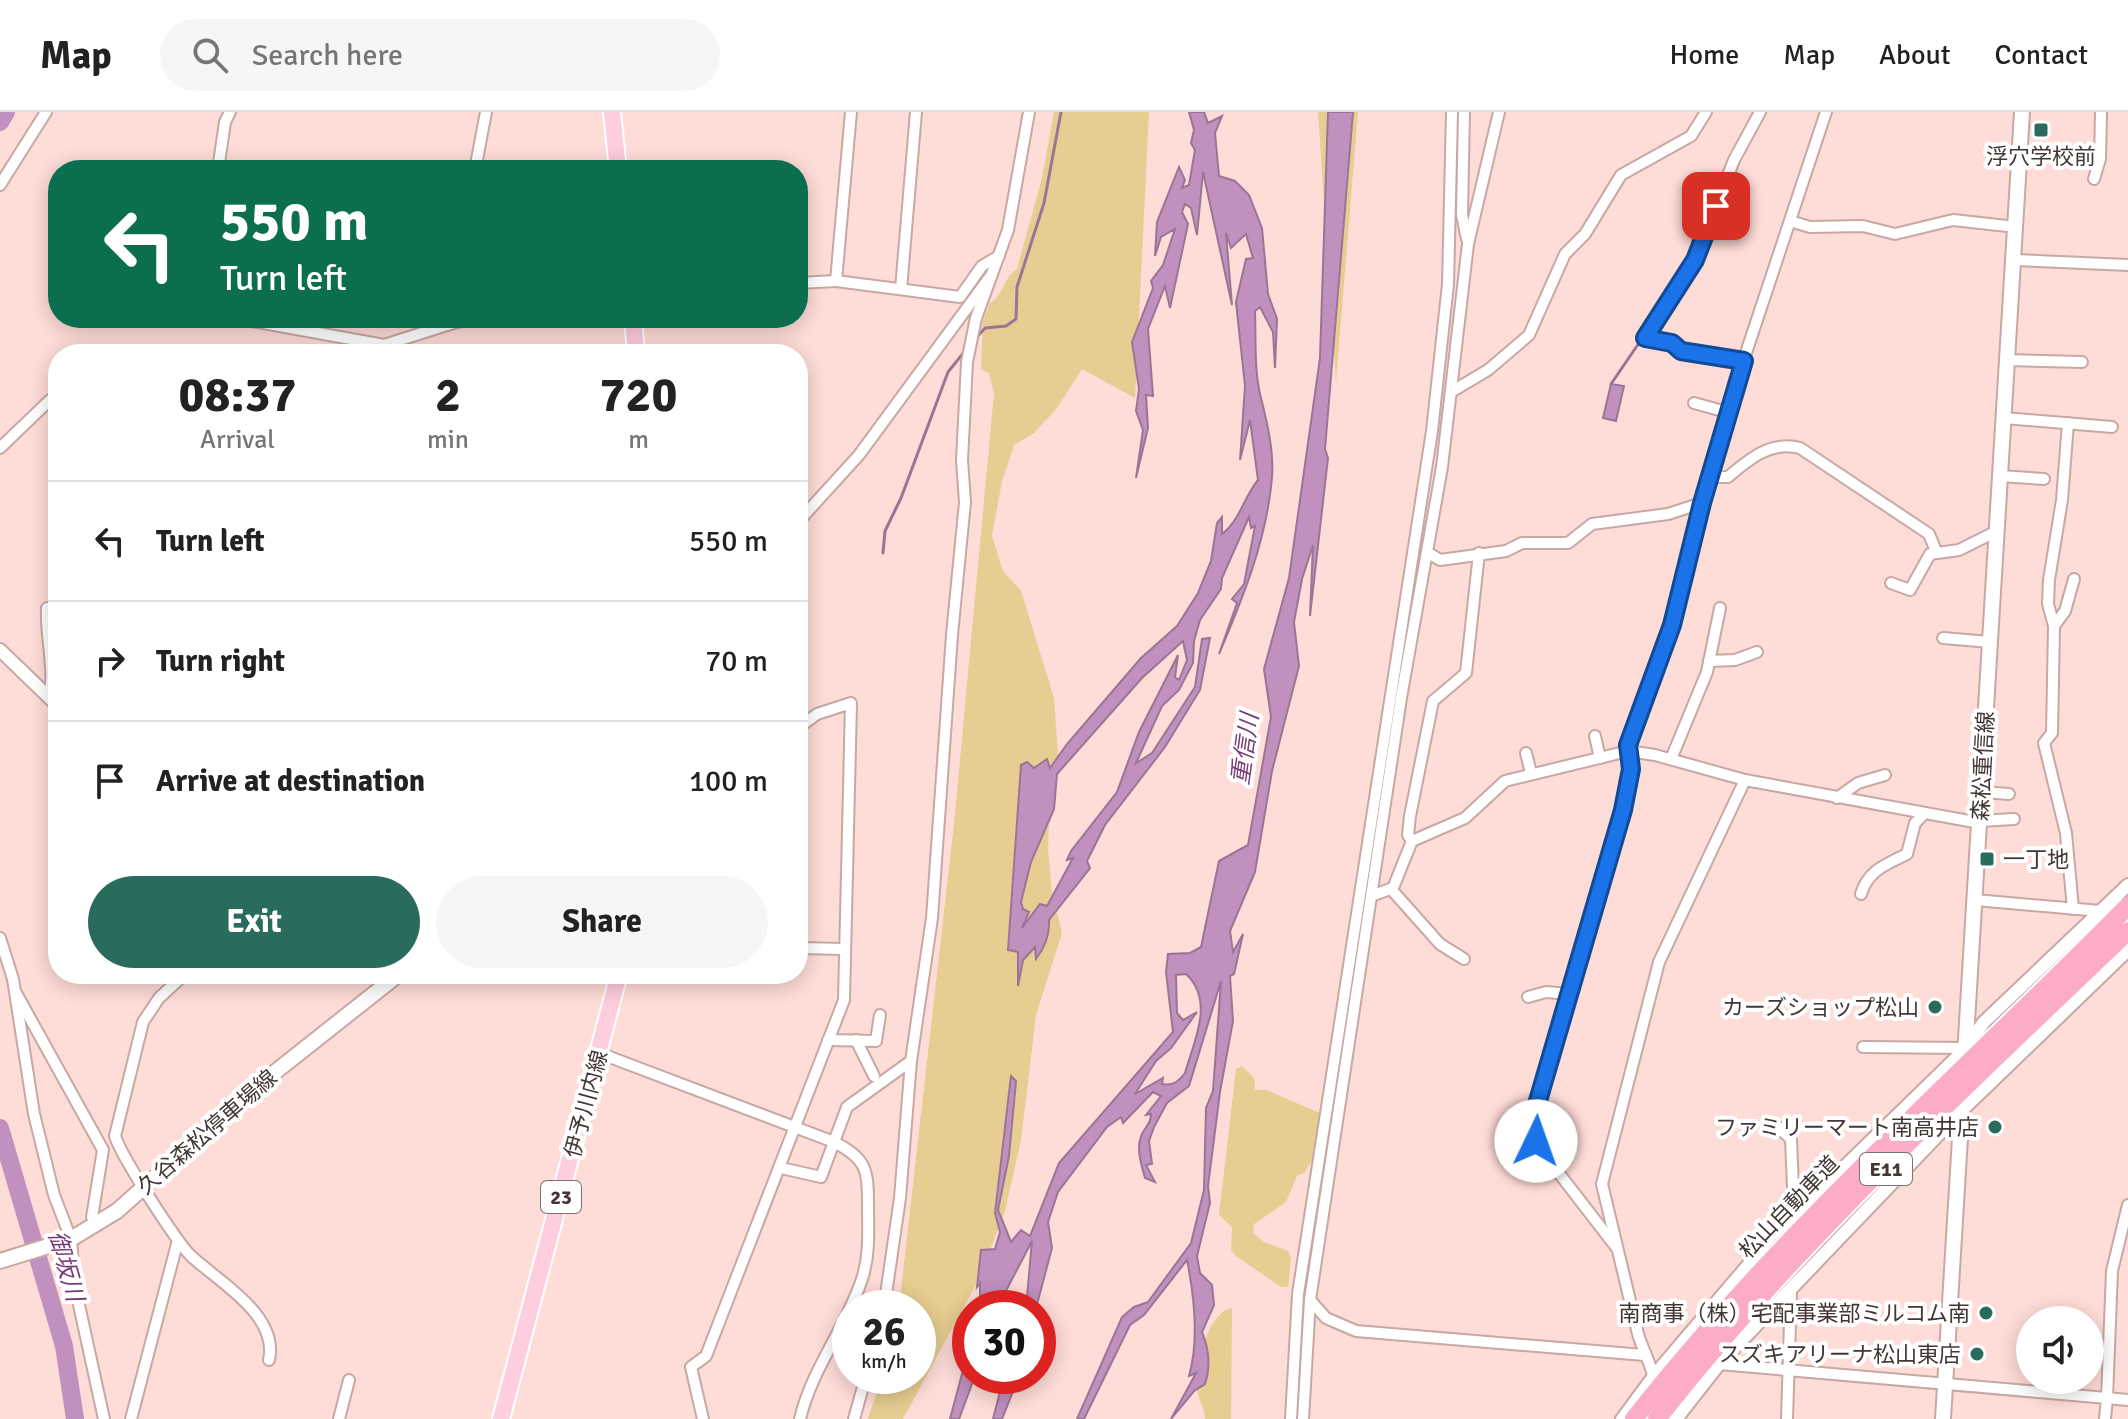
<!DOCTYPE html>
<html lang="en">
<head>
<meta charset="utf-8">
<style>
	:root { --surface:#fff; --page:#f6f6f6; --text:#222; --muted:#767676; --line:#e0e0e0; --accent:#296c5e }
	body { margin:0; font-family:Signika,"Noto Sans JP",sans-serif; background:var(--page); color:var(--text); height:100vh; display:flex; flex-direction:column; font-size:30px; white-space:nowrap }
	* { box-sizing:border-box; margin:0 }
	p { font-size:26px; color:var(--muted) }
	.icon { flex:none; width:44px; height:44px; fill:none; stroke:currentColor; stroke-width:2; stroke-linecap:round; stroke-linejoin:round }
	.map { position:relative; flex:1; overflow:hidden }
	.side { position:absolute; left:48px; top:232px; width:760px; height:640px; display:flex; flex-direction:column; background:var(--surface); border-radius:32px; box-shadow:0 4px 20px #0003 }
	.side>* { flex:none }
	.guide { position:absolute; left:48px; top:48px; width:760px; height:168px; border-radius:32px; box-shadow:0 4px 20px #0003; background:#0b6e4f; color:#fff; overflow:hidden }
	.fabs { position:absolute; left:2016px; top:1194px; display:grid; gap:16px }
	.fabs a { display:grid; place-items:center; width:88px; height:88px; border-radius:50%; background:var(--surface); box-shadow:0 4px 20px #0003; font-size:40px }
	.speed { position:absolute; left:832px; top:1178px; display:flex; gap:16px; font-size:40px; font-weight:700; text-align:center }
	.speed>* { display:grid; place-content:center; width:104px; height:104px; border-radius:50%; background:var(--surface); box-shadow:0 4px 20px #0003; line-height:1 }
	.speed small { font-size:20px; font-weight:400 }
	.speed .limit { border:12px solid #d22; background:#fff; color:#111 }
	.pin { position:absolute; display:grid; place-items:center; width:68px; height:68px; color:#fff; margin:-34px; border-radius:16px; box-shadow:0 4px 12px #0006 }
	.me { position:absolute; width:88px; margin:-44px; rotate:3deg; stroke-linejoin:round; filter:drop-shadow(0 0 6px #0008) }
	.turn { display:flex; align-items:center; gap:28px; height:168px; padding:0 40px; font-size:36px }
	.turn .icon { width:104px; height:104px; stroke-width:2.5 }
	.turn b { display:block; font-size:56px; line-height:68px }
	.eta { display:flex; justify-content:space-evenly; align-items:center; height:136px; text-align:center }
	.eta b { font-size:48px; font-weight:700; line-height:56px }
	.action { display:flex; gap:16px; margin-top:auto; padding:16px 40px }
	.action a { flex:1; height:92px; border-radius:48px; background:var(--accent); color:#fff; font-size:32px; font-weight:700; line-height:92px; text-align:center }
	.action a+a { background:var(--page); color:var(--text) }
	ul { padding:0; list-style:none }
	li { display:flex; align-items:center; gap:24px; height:120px; padding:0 40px; border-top:2px solid var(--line) }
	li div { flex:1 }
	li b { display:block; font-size:30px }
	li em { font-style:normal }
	header { display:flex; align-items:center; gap:48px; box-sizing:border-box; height:112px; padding:0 40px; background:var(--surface); border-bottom:2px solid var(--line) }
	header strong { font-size:38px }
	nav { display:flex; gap:44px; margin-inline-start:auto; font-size:28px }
	.search { width:560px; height:72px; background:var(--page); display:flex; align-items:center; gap:20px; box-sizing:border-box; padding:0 28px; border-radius:44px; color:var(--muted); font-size:30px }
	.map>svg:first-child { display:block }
	.green { fill:#e7cd91 }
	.water { fill:#c090bf; stroke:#9b7595; stroke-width:2; fill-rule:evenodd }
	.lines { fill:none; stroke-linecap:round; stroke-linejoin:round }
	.stream { stroke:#9b7595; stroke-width:3 }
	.river { stroke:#c090bf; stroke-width:18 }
	.minor-casing { stroke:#c8a8a3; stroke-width:14 }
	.tertiary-casing { stroke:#c8a8a3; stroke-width:16 }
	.secondary-casing { stroke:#c8a8a3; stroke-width:18 }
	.primary-casing { stroke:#fff; stroke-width:20 }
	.minor { stroke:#fff; stroke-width:10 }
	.tertiary { stroke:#fff; stroke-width:12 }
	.secondary { stroke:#fff; stroke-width:14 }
	.primary { stroke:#fecdde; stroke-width:16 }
	.motorway-bridge-casing { stroke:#fff; stroke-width:22; stroke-linecap:butt }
	.motorway-bridge { stroke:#fdacc8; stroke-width:18 }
	.route-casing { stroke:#114b97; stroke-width:20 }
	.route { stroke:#1a73e8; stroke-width:14 }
	.poi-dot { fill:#296c5e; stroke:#fff; stroke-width:3 }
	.labels { text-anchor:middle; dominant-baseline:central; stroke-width:8; stroke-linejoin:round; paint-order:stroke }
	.shield { fill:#fff; stroke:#7c7271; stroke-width:2 }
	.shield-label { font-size:20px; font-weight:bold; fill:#443634 }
	.poi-label { font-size:22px; fill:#443634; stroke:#fff; text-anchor:end }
	.street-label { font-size:22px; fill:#443634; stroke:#fff }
	.water-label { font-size:24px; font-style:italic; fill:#773c77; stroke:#fff }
</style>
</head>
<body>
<header>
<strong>Map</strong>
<div class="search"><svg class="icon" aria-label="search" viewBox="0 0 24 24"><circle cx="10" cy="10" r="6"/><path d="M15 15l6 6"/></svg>Search here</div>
<nav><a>Home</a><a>Map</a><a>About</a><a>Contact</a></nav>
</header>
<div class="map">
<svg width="2128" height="1307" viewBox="0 0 2128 1307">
	<rect width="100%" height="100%" fill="#fedcd7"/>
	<!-- green -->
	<g class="green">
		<path d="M1054 0H1149L1135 286 1082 257 1057 296 1034 321 1014 333 1002 369 992 424 1003 459 1021 479 1054 586 1058 643 1050 680 1048 737 1052 782 1062 821 1036 903 1021 1028 1005 1099 979 1167 903 1307H868L882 1264H918V1196H899L954 712 994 281 989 261 981 257 983 208 990 191C1004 183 1003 166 1017 157L1042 66Z"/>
		<path d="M1318 0H1358L1336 270Z"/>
		<path d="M1242 954 1254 966 1255 978H1266L1320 1001 1312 1048 1305 1060 1297 1064 1286 1090 1254 1112 1253 1121 1264 1130 1288 1139 1291 1146 1288 1175H1281L1236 1144 1231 1138 1232 1115 1219 1103 1236 957Z"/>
		<path d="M1232 1196 1231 1307H1205C1205 1296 1200 1292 1198 1282 1193 1260 1206 1201 1232 1196Z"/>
	</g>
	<!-- water -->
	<g class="water">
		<path d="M1189 0H1204L1208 11 1222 4 1215 21 1219 64 1235 69 1249 83 1262 116 1268 182 1277 207 1275 256 1273 220 1260 195 1255 199C1256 228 1254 259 1261 286 1267 310 1274 339 1272 365 1267 427 1243 486 1219 542L1237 491 1232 487 1244 472 1255 414 1251 416 1249 405 1222 466 1221 477 1200 508 1194 529 1193 551 1179 578 1162 594 1136 651 1152 641 1195 575 1202 527 1210 526 1200 578 1165 635 1105 713 1087 749 1090 756 1049 808C1050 822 1045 835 1036 847L1035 835 1023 848 1018 874V840L1008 838 1021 653 1027 650 1034 656 1047 647 1050 656 1067 632 1141 546 1177 514 1198 481 1211 449 1217 411 1222 405V422C1240 408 1244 385 1258 368L1250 308 1240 348 1245 274 1236 190 1246 147 1253 146 1246 122 1231 136 1226 121 1232 193 1203 60 1197 123 1191 96 1185 92 1182 100 1188 112 1170 196 1165 174 1148 217 1153 284 1146 283 1148 316 1136 366 1143 318 1136 299 1139 277 1132 230 1153 176 1151 169 1163 153 1175 117 1161 125 1155 144 1157 110 1179 55 1185 68 1182 76 1189 73 1195 38 1191 31 1194 18ZM1183 529 1187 548 1179 568 1175 565 1178 543 1139 620 1117 680 1071 739 1067 748 1073 746 1047 794 1040 792 1022 816 1029 800 1023 797 1021 790 1031 750 1054 697 1057 662 1142 566Z"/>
		<path d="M1328 0H1353L1325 337 1328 346 1310 504 1313 433 1302 467 1294 510 1299 554 1272 659 1255 760 1230 819 1233 840 1243 822 1234 862 1230 864 1233 909 1220 980 1208 1074 1210 1091 1197 1144 1200 1161 1212 1173 1214 1193 1202 1220C1209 1237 1211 1254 1205 1272L1194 1279 1171 1307 1196 1261 1189 1264C1199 1229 1194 1183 1187 1148L1144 1203 1130 1213 1084 1307H1077L1122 1205 1134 1195 1148 1190 1191 1131 1204 1078 1206 996 1213 979 1221 869 1189 974 1167 991 1154 1015 1149 1029 1152 1052 1146 1053 1155 1070 1145 1066C1141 1052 1135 1034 1143 1020 1147 1013 1151 1011 1151 1002L1146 1003 1161 984 1153 980 1123 1011 1121 1005 1107 1015 1058 1080 1048 1110 1052 1136 1036 1196H1026L1032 1129 997 1196H980V1171L977 1175 981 1138 995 1137 1000 1120 995 1101 1011 964 1016 969 1009 1044 998 1098 1011 1130 1021 1118 1030 1124 1059 1051 1173 920 1166 860 1168 842 1190 841 1201 835 1219 749 1248 733 1271 605 1264 557 1289 466 1320 246ZM1186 862C1215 889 1194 929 1185 961 1178 970 1173 974 1162 972L1163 966 1135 982 1156 949 1171 936 1197 900 1183 908 1177 901 1176 863Z"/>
		<path d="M1611 272 1624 274 1616 309 1603 306Z"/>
		<path d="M970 1232V1264H975L959 1307H950Z"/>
		<path d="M1004 1264H1019L1002 1307H993Z"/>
	</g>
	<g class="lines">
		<!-- stream -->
		<g class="stream">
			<path d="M975 227 985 216 1006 214 1016 207 1017 175 1044 91 1061 0"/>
			<path d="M1611 272 1641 228"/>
			<path d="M883 441 885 419 901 386 948 260 965 239"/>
		</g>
		<!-- river -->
		<g class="river">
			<path d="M0 10 6 0"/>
			<path d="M0 1016 64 1234 75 1307"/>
		</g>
		<!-- minor casing -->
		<g class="minor-casing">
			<g id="minor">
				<path d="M851 0 836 169 960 185 982 154 999 144"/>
				<path d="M1464 0 1462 103 1467 127"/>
				<path d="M218 58 225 10 230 0"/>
				<path d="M475 58 486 0"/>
				<path d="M2094 67 2100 47 2101 0"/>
				<path d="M0 73 46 0"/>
				<path d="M1790 109 1810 115 1863 114 1895 122 1953 108 2016 115"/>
				<path d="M2015 148 2128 153"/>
				<path d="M798 171 836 169"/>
				<path d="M901 177 916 0"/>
				<path d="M235 206 384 233 447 213 448 206"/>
				<path d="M447 213 473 206"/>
				<path d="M2007 248 2082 250"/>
				<path d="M1744 249 1681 239 1672 231 1645 226 1695 148 1734 48 1760 0"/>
				<path d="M1451 280 1488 258 1529 223 1565 142 1585 122 1621 63 1691 24 1706 0"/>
				<path d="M1694 291 1730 301"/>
				<path d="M2004 306 2112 315"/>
				<path d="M2068 311 2062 388 2049 468 2048 492 2054 514 2052 621 2044 631 2066 721 2073 797"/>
				<path d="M0 336 50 288 58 294"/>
				<path d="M2000 364 2044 367"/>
				<path d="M1710 365H1728C1748 348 1771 328 1800 336L1929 422 1936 439"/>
				<path d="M798 410 859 343 992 162 1008 118 1029 0"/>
				<path d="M1427 440 1440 448 1506 439 1522 431H1568L1592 412 1668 402 1702 391"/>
				<path d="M1891 471 1910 478 1930 442 1959 438 1997 419"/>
				<path d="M47 496C45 521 57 568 48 584"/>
				<path d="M2054 514 2065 499 2074 467"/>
				<path d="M1943 526 1990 530"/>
				<path d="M1709 549 1735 548 1757 540"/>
				<path d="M1595 624 1600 646"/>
				<path d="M1526 641 1531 661"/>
				<path d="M1671 647 1707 560 1720 496"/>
				<path d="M1982 680 2009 682"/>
				<path d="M1837 686 1858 671 1885 663"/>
				<path d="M1980 709 2014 707"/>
				<path d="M1412 729 1408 723 1410 704 1433 589 1466 561 1479 441"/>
				<path d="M1391 777 1440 832 1464 847"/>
				<path d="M1861 782C1868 758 1887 752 1907 742L1915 711 1925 701"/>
				<path d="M1371 784 1393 776 1412 729 1465 706 1505 669 1628 639 1655 643 1745 668 1980 711"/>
				<path d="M1975 788 2100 799"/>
				<path d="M0 826 13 867 34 1002 54 1083 71 1127 74 1170 104 1307"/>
				<path d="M798 836 844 837"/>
				<path d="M185 862 159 886 143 910 115 1024C121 1044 176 1129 191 1144 219 1170 279 1203 269 1248"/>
				<path d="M16 881 103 1038 92 1105 96 1114"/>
				<path d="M1528 885 1546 880 1569 882"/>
				<path d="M828 928 876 929 880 903"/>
				<path d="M856 928 874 964"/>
				<path d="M1863 935 1965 936"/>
				<path d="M599 941 834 1030C867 1047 868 1058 868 1094 868 1118 870 1143 862 1167 846 1216 812 1256 800 1307"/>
				<path d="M1776 1013 1791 1027 1793 1075 1805 1091"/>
				<path d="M781 1056 821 1065 847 995 911 949"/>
				<path d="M1616 1135 1541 1038 1534 1019 1535 999 1623 698 1631 657 1628 633 1672 513 1741 256 1826 0"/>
				<path d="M1310 1188 1326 1206 1356 1219 1644 1243"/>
				<path d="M884 1196 900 1086 911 949 932 806 952 523 965 390 962 348 967 250 976 206 992 162"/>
				<path d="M1719 1252 2107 1286 2112 1159 2128 1093"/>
				<path d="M1655 1279C1655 1258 1644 1242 1638 1222L1602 1072 1659 850 1745 668"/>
				<path d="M131 1307 178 1128"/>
				<path d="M339 1307 349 1268"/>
				<path d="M703 1307 691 1255 706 1244 844 888 851 591 817 602 798 616"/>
				<path d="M854 1307 866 1264"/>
				<path d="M1291 1307 1298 1182 1432 319 1448 172 1452 0"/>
				<path d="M1303 1307 1310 1188 1401 586 1442 355 1468 132 1499 0"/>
				<path d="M1621 1307 1655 1261 1770 1126 1965 936"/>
				<path d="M1787 1307 1791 1177"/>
				<path d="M2105 1307 2107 1286 2128 1288"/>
			</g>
		</g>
		<!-- tertiary casing -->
		<g class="tertiary-casing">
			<g id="tertiary">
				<path d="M0 538 58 594"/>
				<path d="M1965 936 1984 910 2128 773"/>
				<path d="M1676 1307 1719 1252 1959 1001 2128 838"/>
			</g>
		</g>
		<!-- secondary casing -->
		<g class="secondary-casing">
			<g id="secondary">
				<path d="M0 1149 71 1127 117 1099 260 972 399 862"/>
				<path d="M1943 1307 2022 0"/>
			</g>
		</g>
		<!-- primary casing -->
		<g class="primary-casing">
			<g id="primary">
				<path d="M612 0 618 58"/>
				<path d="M633 206 636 242"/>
				<path d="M501 1307 619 862"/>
			</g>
		</g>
		<!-- minor -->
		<use href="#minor" class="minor"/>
		<!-- tertiary -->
		<use href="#tertiary" class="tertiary"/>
		<!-- secondary -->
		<use href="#secondary" class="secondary"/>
		<!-- primary -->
		<use href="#primary" class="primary"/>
		<!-- motorway-bridge casing -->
		<g class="motorway-bridge-casing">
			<g id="motorway-bridge">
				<path d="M1634 1307C1781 1120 1961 963 2128 794"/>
				<path d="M1657 1307C1796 1129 1966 975 2128 819"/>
			</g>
		</g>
		<!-- motorway-bridge -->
		<use href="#motorway-bridge" class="motorway-bridge"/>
	</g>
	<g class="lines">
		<!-- route casing -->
		<g class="route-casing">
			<path id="route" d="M1536 1029 1535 999 1623 698 1631 657 1628 633 1672 513 1702 391 1744 249 1681 239 1672 231 1645 226 1695 148 1716 94"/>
		</g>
		<!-- route -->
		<use href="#route" class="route"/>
	</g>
	<!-- markers -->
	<g class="poi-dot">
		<rect x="2033" y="10" width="16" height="16" rx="4"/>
		<rect x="1979" y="739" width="16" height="16" rx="4"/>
		<circle cx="1935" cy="895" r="8"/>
		<circle cx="1995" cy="1015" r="8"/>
		<circle cx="1986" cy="1201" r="8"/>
		<circle cx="1977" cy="1242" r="8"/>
	</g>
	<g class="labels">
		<!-- shield labels -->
		<g class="shield">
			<rect x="1860" y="1041" width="52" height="32" rx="6"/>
			<rect x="541" y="1069" width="40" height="32" rx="6"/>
		</g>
		<g class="shield-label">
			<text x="1886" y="1057">E11</text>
			<text x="561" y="1085">23</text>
		</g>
		<!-- poi labels -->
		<g class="poi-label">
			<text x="2041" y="44" text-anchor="middle">浮穴学校前</text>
			<text x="2003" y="747" text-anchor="start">一丁地</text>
			<text x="1919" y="895">カーズショップ松山</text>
			<text x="1979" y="1015">ファミリーマート南高井店</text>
			<text x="1970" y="1201">南商事（株）宅配事業部ミルコム南</text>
			<text x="1961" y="1242">スズキアリーナ松山東店</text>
		</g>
		<!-- street labels -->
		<g class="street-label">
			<text transform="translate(1983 654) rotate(-87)">森松重信線</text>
			<text transform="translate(586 992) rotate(-75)">伊予川内線</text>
			<text transform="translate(207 1020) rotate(-41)">久谷森松停車場線</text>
			<text transform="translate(1789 1095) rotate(-46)">松山自動車道</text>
		</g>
		<!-- water labels -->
		<g class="water-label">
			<text transform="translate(1245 637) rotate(-82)">重信川</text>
			<text transform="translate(66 1154) rotate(74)">御坂川</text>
		</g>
	</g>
</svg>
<div class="fabs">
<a><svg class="icon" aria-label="sound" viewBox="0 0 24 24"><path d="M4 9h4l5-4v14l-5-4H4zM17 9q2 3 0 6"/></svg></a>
</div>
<div class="speed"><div>26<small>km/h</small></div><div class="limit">30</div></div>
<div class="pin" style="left:1716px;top:94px;background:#d93025"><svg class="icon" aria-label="arrive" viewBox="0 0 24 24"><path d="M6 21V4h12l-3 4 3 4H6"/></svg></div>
<svg class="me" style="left:1536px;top:1029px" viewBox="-20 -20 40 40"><circle r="19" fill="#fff"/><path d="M0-13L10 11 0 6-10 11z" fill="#1a73e8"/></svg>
<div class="guide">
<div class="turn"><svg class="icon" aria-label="left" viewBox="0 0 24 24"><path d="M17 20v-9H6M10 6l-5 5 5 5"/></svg><div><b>550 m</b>Turn left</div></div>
</div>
<section class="side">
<div class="eta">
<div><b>08:37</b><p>Arrival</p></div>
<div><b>2</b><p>min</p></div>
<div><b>720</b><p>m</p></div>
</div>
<ul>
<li><svg class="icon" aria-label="left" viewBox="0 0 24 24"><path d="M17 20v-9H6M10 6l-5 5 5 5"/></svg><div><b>Turn left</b></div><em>550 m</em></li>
<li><svg class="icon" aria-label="right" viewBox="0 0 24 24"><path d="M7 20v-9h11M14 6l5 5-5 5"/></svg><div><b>Turn right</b></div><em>70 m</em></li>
<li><svg class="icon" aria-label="arrive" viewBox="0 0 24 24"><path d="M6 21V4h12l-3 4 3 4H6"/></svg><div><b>Arrive at destination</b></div><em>100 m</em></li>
</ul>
<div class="action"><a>Exit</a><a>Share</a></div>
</section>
</div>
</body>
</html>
